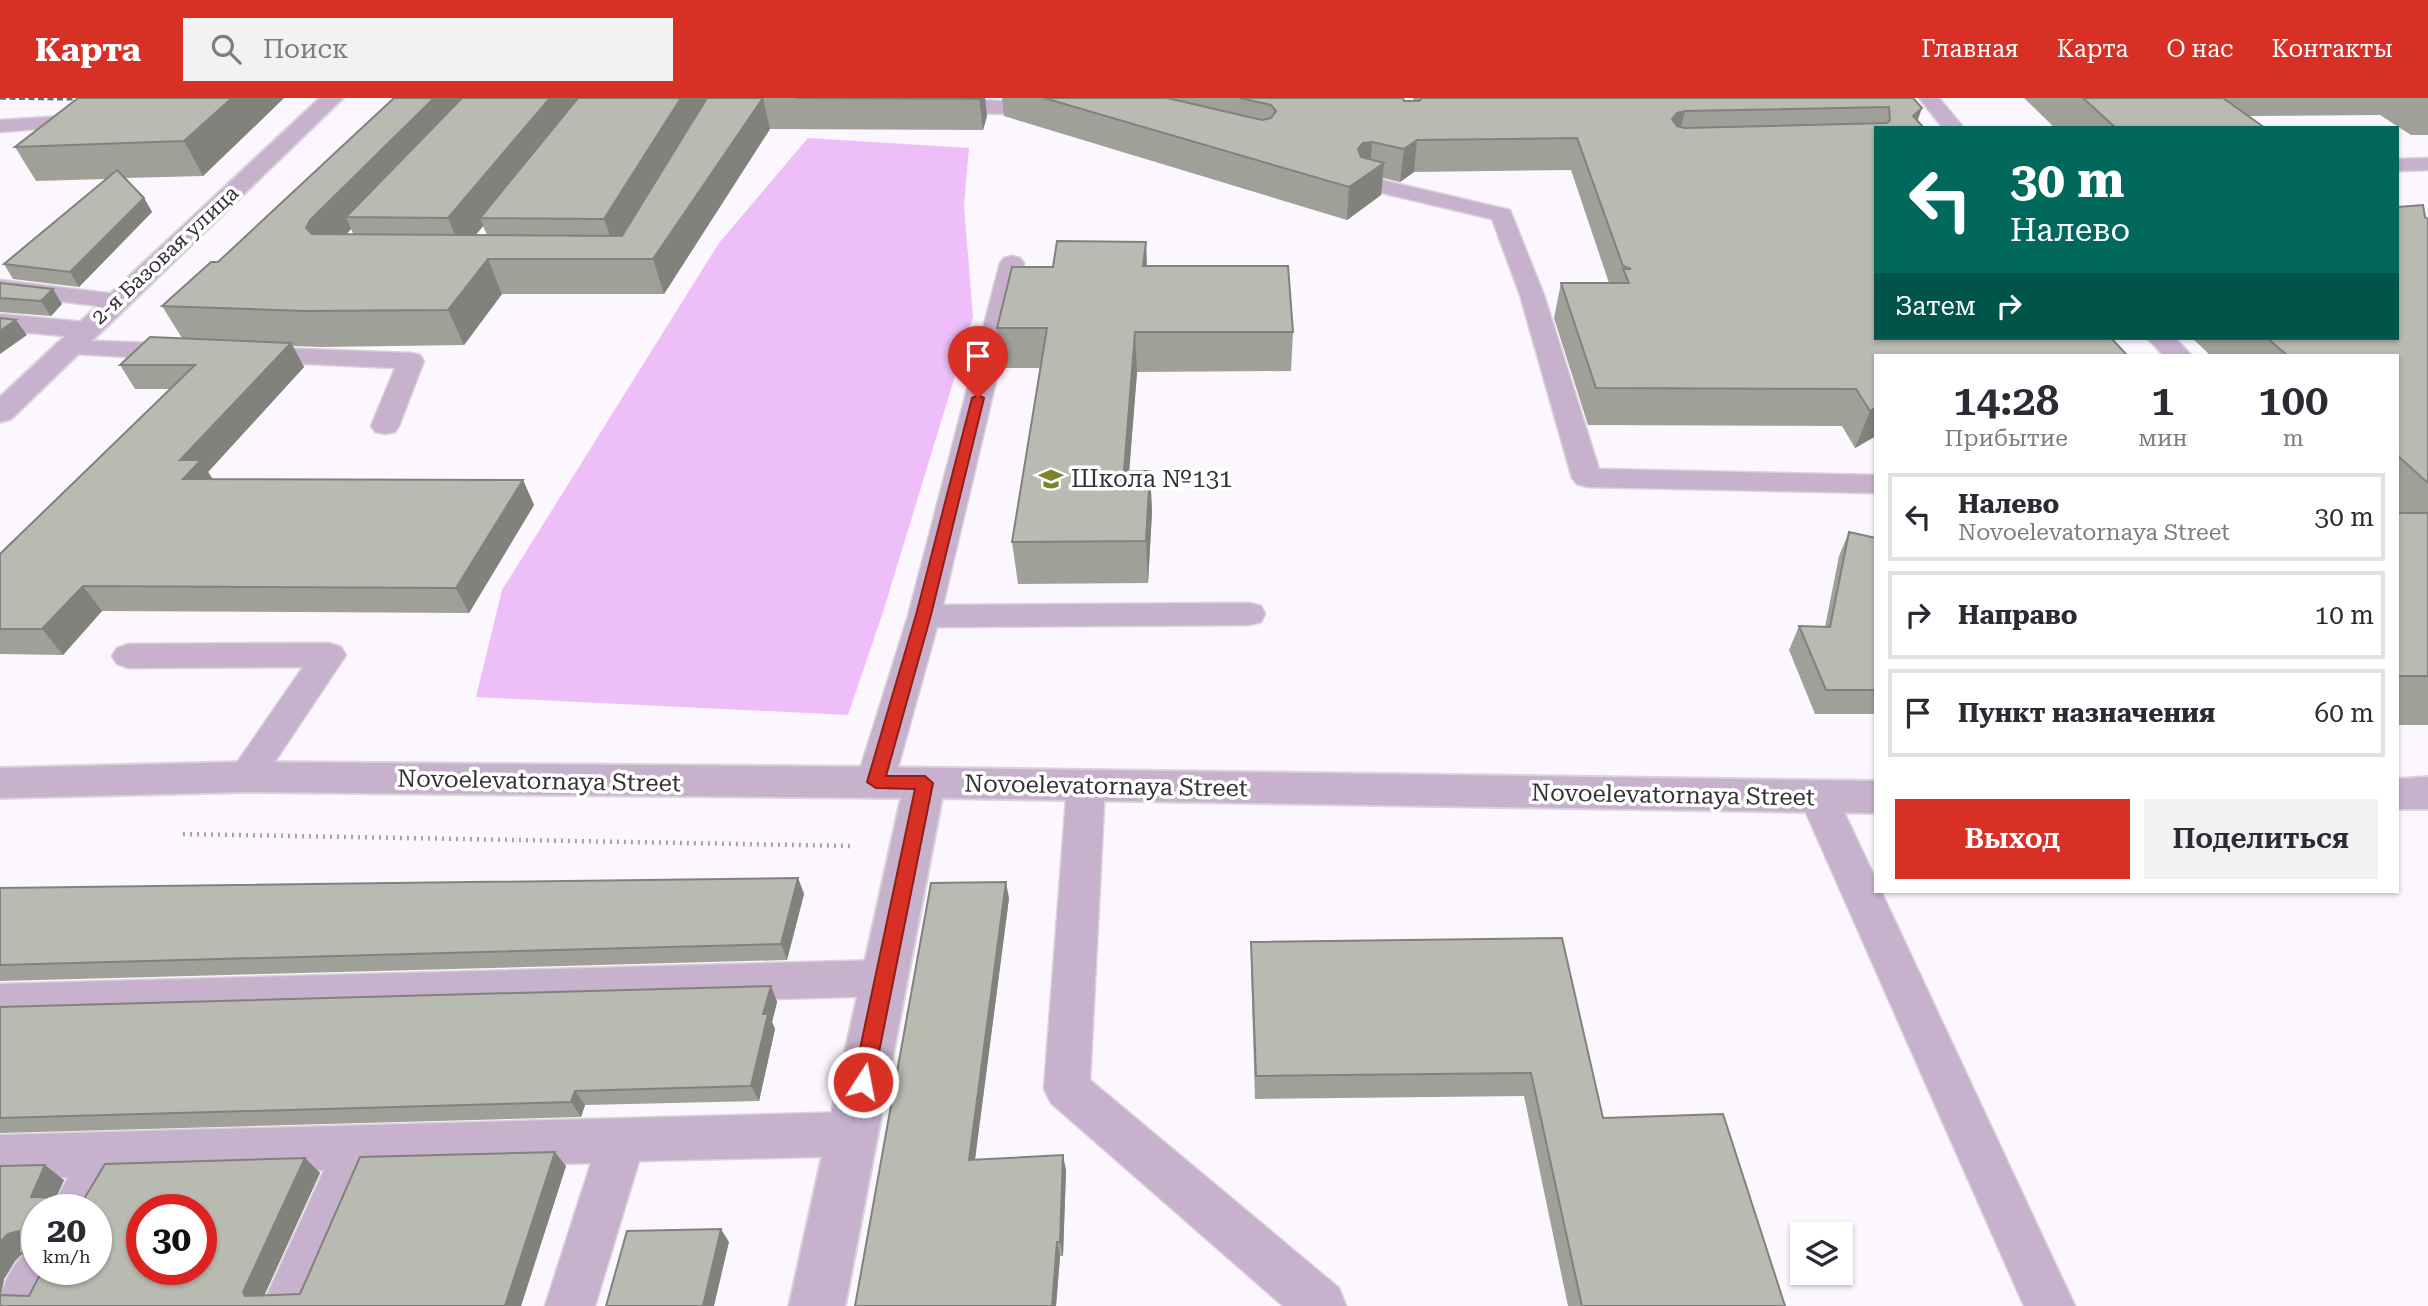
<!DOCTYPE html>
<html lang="ru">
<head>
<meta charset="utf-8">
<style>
	:root { --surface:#fff; --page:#f2f2f3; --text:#2b2b33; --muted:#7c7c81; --line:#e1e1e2; --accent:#d93025 }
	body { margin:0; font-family:"Roboto Serif",serif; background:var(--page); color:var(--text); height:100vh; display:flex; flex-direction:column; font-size:26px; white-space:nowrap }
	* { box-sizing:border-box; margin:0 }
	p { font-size:23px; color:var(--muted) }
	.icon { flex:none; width:38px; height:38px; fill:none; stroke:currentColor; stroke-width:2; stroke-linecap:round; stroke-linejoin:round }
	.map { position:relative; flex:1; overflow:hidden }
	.details { position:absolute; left:1874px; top:256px; width:525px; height:539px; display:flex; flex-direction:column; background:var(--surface); border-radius:0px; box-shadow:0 2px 5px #0004 }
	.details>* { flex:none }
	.top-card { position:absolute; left:1874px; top:28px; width:525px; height:214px; border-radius:0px; box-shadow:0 2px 5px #0004; background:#00695c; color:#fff; overflow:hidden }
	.tools { position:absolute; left:1790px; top:1124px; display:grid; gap:14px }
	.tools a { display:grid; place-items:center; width:63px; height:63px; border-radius:0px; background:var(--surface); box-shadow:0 2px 5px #0004; font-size:35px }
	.speed { position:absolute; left:21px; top:1096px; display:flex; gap:14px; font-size:35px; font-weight:700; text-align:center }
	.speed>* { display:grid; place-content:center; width:91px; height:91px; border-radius:50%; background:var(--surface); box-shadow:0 2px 5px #0004; line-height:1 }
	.speed small { font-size:18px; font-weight:400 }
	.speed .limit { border:10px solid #d22; background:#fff; color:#111 }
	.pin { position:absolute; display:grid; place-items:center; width:60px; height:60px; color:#fff; margin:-72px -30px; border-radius:50% 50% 50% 0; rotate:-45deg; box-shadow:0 0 7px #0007 }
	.pin .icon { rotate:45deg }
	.me { position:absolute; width:77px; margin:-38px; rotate:11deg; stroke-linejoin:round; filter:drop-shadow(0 0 5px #0008) }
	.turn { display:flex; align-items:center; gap:24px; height:147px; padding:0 21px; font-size:32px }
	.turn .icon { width:91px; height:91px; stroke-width:2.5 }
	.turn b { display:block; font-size:49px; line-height:60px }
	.then { display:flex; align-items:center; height:66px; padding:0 21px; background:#0003; gap:14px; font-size:26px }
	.eta { display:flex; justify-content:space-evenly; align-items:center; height:119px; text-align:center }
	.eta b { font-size:42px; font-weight:600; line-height:49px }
	.cta { display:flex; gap:14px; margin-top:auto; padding:14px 21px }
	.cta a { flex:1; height:80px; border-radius:0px; background:var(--accent); color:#fff; font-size:28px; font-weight:600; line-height:80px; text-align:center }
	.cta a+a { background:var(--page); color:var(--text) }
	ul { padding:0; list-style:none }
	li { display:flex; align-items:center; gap:21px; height:88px; margin:0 14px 10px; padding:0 7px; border:4px solid var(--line); border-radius:0px }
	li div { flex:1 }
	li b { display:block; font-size:26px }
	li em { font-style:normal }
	header { display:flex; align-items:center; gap:42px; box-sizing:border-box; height:98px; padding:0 35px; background:var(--accent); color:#fff }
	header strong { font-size:33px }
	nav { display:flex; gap:38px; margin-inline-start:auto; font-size:24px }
	.search { width:490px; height:63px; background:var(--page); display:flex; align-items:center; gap:18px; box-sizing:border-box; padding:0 24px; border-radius:0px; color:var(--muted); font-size:26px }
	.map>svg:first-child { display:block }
	.green { fill:#eebef9 }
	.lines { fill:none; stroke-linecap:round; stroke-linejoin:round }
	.lane-casing { stroke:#d8d3da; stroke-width:3 }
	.street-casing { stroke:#d8d3da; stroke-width:4 }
	.path { stroke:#a6a2a8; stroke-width:4.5; stroke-dasharray:2 5; stroke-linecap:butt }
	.lane { fill:#c8b1cd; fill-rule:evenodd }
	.street { fill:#c8b1cd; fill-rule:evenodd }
	.rail { stroke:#6c696d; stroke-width:3.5; stroke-dasharray:6 3.5; stroke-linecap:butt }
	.wall { fill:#9fa098; fill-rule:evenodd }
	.shaded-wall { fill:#82827c }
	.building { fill:#b9bab1; stroke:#82827c; stroke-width:2; fill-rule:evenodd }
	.route { fill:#d93025; stroke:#8d1f18; stroke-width:2 }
	.labels { text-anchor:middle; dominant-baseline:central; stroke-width:7; stroke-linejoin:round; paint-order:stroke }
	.far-street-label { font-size:21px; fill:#343235; stroke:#fff }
	.poi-label { font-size:24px; fill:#343235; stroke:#fff; text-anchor:start }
	.street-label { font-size:24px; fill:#343235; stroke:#fff }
</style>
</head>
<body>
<header>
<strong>Карта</strong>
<div class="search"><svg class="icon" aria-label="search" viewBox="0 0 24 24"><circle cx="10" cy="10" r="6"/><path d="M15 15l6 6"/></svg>Поиск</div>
<nav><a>Главная</a><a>Карта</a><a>О нас</a><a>Контакты</a></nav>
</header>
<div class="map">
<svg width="2428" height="1208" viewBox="0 0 2428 1208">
	<rect width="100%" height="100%" fill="#fcf6fe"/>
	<!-- green -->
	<path class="green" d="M808 40 969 50 964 108 973 219 883 514 848 617 476 599 502 492 719 145Z"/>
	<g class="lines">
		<!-- lane casing -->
		<g class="lane-casing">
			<g id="lane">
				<path d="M932 0 1049 5 1059 11 1049 17 939 14 929 8Z"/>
				<path d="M1919 0H1939L1964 30H1943Z"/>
				<path d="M81 17 88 19 91 23 88 27 0 34V22Z"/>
				<path d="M2428 60V72L2398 73V61Z"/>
				<path d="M1369 79 1510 112 1544 197 1599 371 1876 377V395L1587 389 1577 386 1572 380 1520 197 1492 121 1361 90 1358 85 1361 80Z"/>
				<path d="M1012 158 1020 160 1024 165 943 507 1249 505 1261 508 1265 516 1261 524 1249 527 937 529 894 684 888 694 875 698 862 694 856 684 908 518 1000 165 1004 160Z"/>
				<path d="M0 182 115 196 124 198 127 203 124 208 115 210 0 196Z"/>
				<path d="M0 216 85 224 94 227 98 232 94 237 85 240 0 232Z"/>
				<path d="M2147 240H2175L2191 257H2163Z"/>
				<path d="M66 242 183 246 192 248 196 254 192 260 183 262 57 255 53 250 57 245Z"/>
				<path d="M253 249 411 255 420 257 424 263 399 328 395 334 385 336 375 334 371 328 395 270 244 263 240 257 244 251Z"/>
				<path d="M329 545 341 549 346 557 258 689 245 693 232 689 227 679 303 569 129 570 117 566 112 558 117 550 129 546Z"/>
				<path d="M1086 674 1099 678 1105 688 1090 982 1339 1190 1346 1208H1283L1051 1005 1044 991 1067 688 1073 678Z"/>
				<path d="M1818 685 1831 689 1837 699 1876 782V793H1881L2075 1208H2024L1799 699 1805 689Z"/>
				<path d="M884 862 899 867 905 880 899 893 884 898 0 922V886Z"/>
				<path d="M853 1014 869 1021 876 1036 869 1051 853 1058 639 1063 595 1208H545L591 1065 372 1071 313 1208H262L324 1072 121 1078 96 1122V1111H52L68 1079 0 1081V1037Z"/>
				<path d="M37 1148V1171H67L49 1208H0C0 1187 17 1156 37 1148Z"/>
			</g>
		</g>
		<!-- street casing -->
		<g class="street-casing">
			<g id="street">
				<path d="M320 0H343L11 321 0 324V299Z"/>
				<path d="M245 664 875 669 1876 683V715L942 700 845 1208H789L901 700 245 694 0 700V670Z"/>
				<path d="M2428 679V711H2398V681Z"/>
			</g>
		</g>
		<!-- path -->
		<path class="path" d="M183 736 853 748"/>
		<!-- lane -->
		<use href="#lane" class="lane"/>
		<!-- street -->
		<use href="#street" class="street"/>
		<!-- rail -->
		<path class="rail" d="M0 0 83 1"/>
	</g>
	<!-- wall -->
	<g class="wall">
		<path d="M284 0 203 78 125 80 144 100 152 114 79 189 13 181 4 166 106 81 36 83 15 49Z"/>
		<path d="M394 0H985L987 18 983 32 770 31 664 196H502L464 247 322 249 293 248 304 269 208 374 213 381 523 382 534 407 469 515 102 513 63 557 0 556V456L171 291H135L120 267 182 240 162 208 218 164ZM483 128 487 137H475L478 134ZM351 131 354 137H346Z"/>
		<path d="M1002 0H1403L1404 3H1414L1413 0H1913L1918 23 1876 257V338L1855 350 1842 328 1588 327 1554 220 1561 185H1609L1571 72 1414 74 1400 84 1383 80 1381 97 1347 122 1004 18Z"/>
		<path d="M2024 0H2428V37H2411L2380 17 2248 18 2265 30H2055Z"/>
		<path d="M2425 119 2428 121V627H2398V257H2210L2192 240H2398Z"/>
		<path d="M1146 144 1147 168 1293 234 1291 273 1137 274 1129 373H1150L1152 414 1148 485 1018 486 1012 444 1041 270H1002L997 230Z"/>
		<path d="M0 185 62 206 51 218 0 214Z"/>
		<path d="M1849 434 1876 440V616H1815L1789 552 1799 528 1825 529 1839 458Z"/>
		<path d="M798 780 804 796 787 862 0 883V790Z"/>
		<path d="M1009 800 975 1062 1066 1072 1063 1158H1060L1056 1208H855Z"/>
		<path d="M1562 840 1603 1020 1785 1208H1568L1524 998 1255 1001 1251 868V844Z"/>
		<path d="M771 888 777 904 772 924 775 931 759 1003 585 1007 581 1019 0 1035V909Z"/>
		<path d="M305 1060 320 1075 264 1197 300 1196 566 1068 521 1208H0V1068L64 1082 56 1099 81 1105ZM37 1111 96 1171 29 1198 1 1197 4 1181 15 1163 22 1156 37 1166Z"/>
	</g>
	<!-- shaded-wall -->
	<g class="shaded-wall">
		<path d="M232 0H284L203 78 184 43Z"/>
		<path d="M434 0H476L346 119 351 131 327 156 306 130 310 122Z"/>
		<path d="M550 0H586L480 120 483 128 462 154 448 120Z"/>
		<path d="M681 0H708L616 155 604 121Z"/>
		<path d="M763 0 770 31 664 196 653 161Z"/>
		<path d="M979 0H985L987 18 983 32Z"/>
		<path d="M1922 10 1915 30 1913 18Z"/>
		<path d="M1685 13 1677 44 1672 21 1677 15Z"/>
		<path d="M1417 42 1414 74 1400 84 1404 51Z"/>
		<path d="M1372 44 1370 75 1384 65 1381 97 1347 122 1349 89 1358 51 1363 45Z"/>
		<path d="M144 100 152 114 79 189 70 174Z"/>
		<path d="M1146 144 1147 181 1143 168Z"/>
		<path d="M488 161 502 196 464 247 448 212Z"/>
		<path d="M53 191 62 206 51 218 41 203Z"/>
		<path d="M16 222 27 237 0 256V233Z"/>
		<path d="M1135 234 1137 274 1126 414 1124 373Z"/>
		<path d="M291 245 304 269 208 374 216 387 183 381 180 362Z"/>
		<path d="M1876 310V338L1855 350 1870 313Z"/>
		<path d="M1150 373 1152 414 1148 485 1146 443Z"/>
		<path d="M523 382 534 407 469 515 456 490Z"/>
		<path d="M83 488 102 513 63 557 42 531Z"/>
		<path d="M798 780 804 796 787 862 781 846Z"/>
		<path d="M1006 784 1009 800 973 1076 969 1062Z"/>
		<path d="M771 888 777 904 772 924 775 931 759 1003 751 988 763 916Z"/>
		<path d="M575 993 585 1007 581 1019 571 1004Z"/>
		<path d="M555 1054 566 1068 521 1208H505Z"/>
		<path d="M1063 1057 1066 1072 1063 1158 1060 1144Z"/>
		<path d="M305 1060 320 1075 260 1207 245 1198 243 1194Z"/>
		<path d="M45 1067 64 1082 51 1111 31 1099Z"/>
		<path d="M75 1100 90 1111H79L75 1108Z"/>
		<path d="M721 1131 729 1144 714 1208H703Z"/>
		<path d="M19 1133V1155L22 1156 15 1163 4 1181 0 1200V1144L8 1136Z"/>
		<path d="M1057 1144 1060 1158 1056 1208H1052Z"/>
	</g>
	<!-- building -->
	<g class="building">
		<path d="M78 0H232L184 43 15 49Z"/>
		<path d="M394 0H434L310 122 306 130 312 136 622 138 707 0H763L653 161H488L448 212 304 213 162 208 211 164H218Z"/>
		<path d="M462 0H550L448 120 346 119Z"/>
		<path d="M578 0H681L604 121 480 120Z"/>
		<path d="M797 0H979V1Z"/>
		<path d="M1044 0H1167L1262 22 1271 20 1276 13 1271 7 1240 0H1403L1404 3H1419L1422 0H1913L1922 10 1913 18 1924 30H1876V240H2111L2127 257H1876V310L1870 313 1856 291 1596 290 1561 185H1629L1623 171H1631L1623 168 1577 40 1417 42 1404 51 1372 44 1363 45 1358 51 1361 59 1384 65 1349 89ZM1889 9 1890 22 1887 25 1685 30 1677 28 1672 21 1677 15 1685 13Z"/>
		<path d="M2083 0H2223L2265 30H2116Z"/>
		<path d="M117 72 144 100 70 174 4 166Z"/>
		<path d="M2423 107 2425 119 2428 121V385L2398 358V257H2287L2267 240H2398V109Z"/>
		<path d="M1057 143 1146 144 1143 168H1288L1293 234H1135L1124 373H1150L1146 443 1012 444 1047 230H997L1012 169H1053Z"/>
		<path d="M0 185 53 191 41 203 0 200Z"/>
		<path d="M0 220 16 222 0 233Z"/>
		<path d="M150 239 291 245 180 362H201L183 381 523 382 456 490 83 488 42 531H0V456L195 267H120Z"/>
		<rect x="2398" y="415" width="30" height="163"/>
		<path d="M1849 434 1876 440V592H1826L1799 528 1830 529Z"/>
		<path d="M798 780 781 846 0 867V790Z"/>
		<path d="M1006 784 969 1062 1063 1057 1060 1144H1057L1052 1208H855L931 785Z"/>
		<path d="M1562 840 1603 1020 1723 1016 1785 1208H1582L1531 975 1256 978 1251 844Z"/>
		<path d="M771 888 763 916H768L751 988 575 993 571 1004 0 1020V909Z"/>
		<path d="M555 1054 505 1208H0V1197L29 1198 43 1171H96V1111H37V1156L19 1155V1133L8 1136 0 1144V1068L45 1067 31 1099 75 1100V1108L78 1111 105 1066 305 1060 243 1194 245 1198 300 1196 360 1059ZM142 1111H201V1171H142Z"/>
		<path d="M721 1131 703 1208H606L627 1133Z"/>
	</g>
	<!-- route -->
	<path class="route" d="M978 297 984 300 931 517 886 678H925L933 685 873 984 870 990 863 993 856 990 853 984 915 691 876 690 867 684 916 517 972 300Z"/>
	<!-- icons -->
	<defs>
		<g id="school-bare" transform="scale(1.89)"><path d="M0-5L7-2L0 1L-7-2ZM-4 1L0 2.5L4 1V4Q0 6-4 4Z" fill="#7e832e" stroke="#fff" stroke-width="2.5" paint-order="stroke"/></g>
	</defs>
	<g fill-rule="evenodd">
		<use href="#school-bare" x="1051" y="381"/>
	</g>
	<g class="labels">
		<!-- far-street labels -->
		<g class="far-street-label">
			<text transform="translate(165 157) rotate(-43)">2-я Базовая улица</text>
		</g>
		<!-- poi labels -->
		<g class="poi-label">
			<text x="1071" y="381">Школа №131</text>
		</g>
		<!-- street labels -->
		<g class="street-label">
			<text transform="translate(539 683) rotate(1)">Novoelevatornaya Street</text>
			<text transform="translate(1106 688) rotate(1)">Novoelevatornaya Street</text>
			<text transform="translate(1673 697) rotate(1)">Novoelevatornaya Street</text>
		</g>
	</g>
</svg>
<div class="tools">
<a><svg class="icon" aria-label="layers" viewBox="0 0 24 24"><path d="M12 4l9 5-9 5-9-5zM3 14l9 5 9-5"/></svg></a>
</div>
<div class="speed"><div>20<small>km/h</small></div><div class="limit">30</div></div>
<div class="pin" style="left:978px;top:300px;background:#d93025"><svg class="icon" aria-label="arrive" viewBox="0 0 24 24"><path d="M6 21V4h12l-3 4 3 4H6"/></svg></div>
<svg class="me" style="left:863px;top:984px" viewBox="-20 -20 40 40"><circle r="17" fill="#d93025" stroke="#fff" stroke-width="3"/><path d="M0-11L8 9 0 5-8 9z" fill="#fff"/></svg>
<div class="top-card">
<div class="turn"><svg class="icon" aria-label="left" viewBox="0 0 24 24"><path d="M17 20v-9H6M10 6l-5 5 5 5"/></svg><div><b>30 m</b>Налево</div></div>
<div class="then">Затем<svg class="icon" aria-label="right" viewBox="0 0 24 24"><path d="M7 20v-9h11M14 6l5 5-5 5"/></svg></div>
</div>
<section class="details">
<div class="eta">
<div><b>14:28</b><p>Прибытие</p></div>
<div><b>1</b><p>мин</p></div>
<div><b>100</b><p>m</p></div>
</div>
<ul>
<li><svg class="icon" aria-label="left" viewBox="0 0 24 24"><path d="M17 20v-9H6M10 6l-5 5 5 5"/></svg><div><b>Налево</b><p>Novoelevatornaya Street</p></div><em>30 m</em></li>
<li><svg class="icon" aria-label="right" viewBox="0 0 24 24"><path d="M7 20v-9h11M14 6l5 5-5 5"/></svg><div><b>Направо</b></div><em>10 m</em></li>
<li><svg class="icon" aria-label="arrive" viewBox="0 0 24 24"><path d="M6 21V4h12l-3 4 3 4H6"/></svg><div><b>Пункт назначения</b></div><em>60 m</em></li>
</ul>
<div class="cta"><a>Выход</a><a>Поделиться</a></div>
</section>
</div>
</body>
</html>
